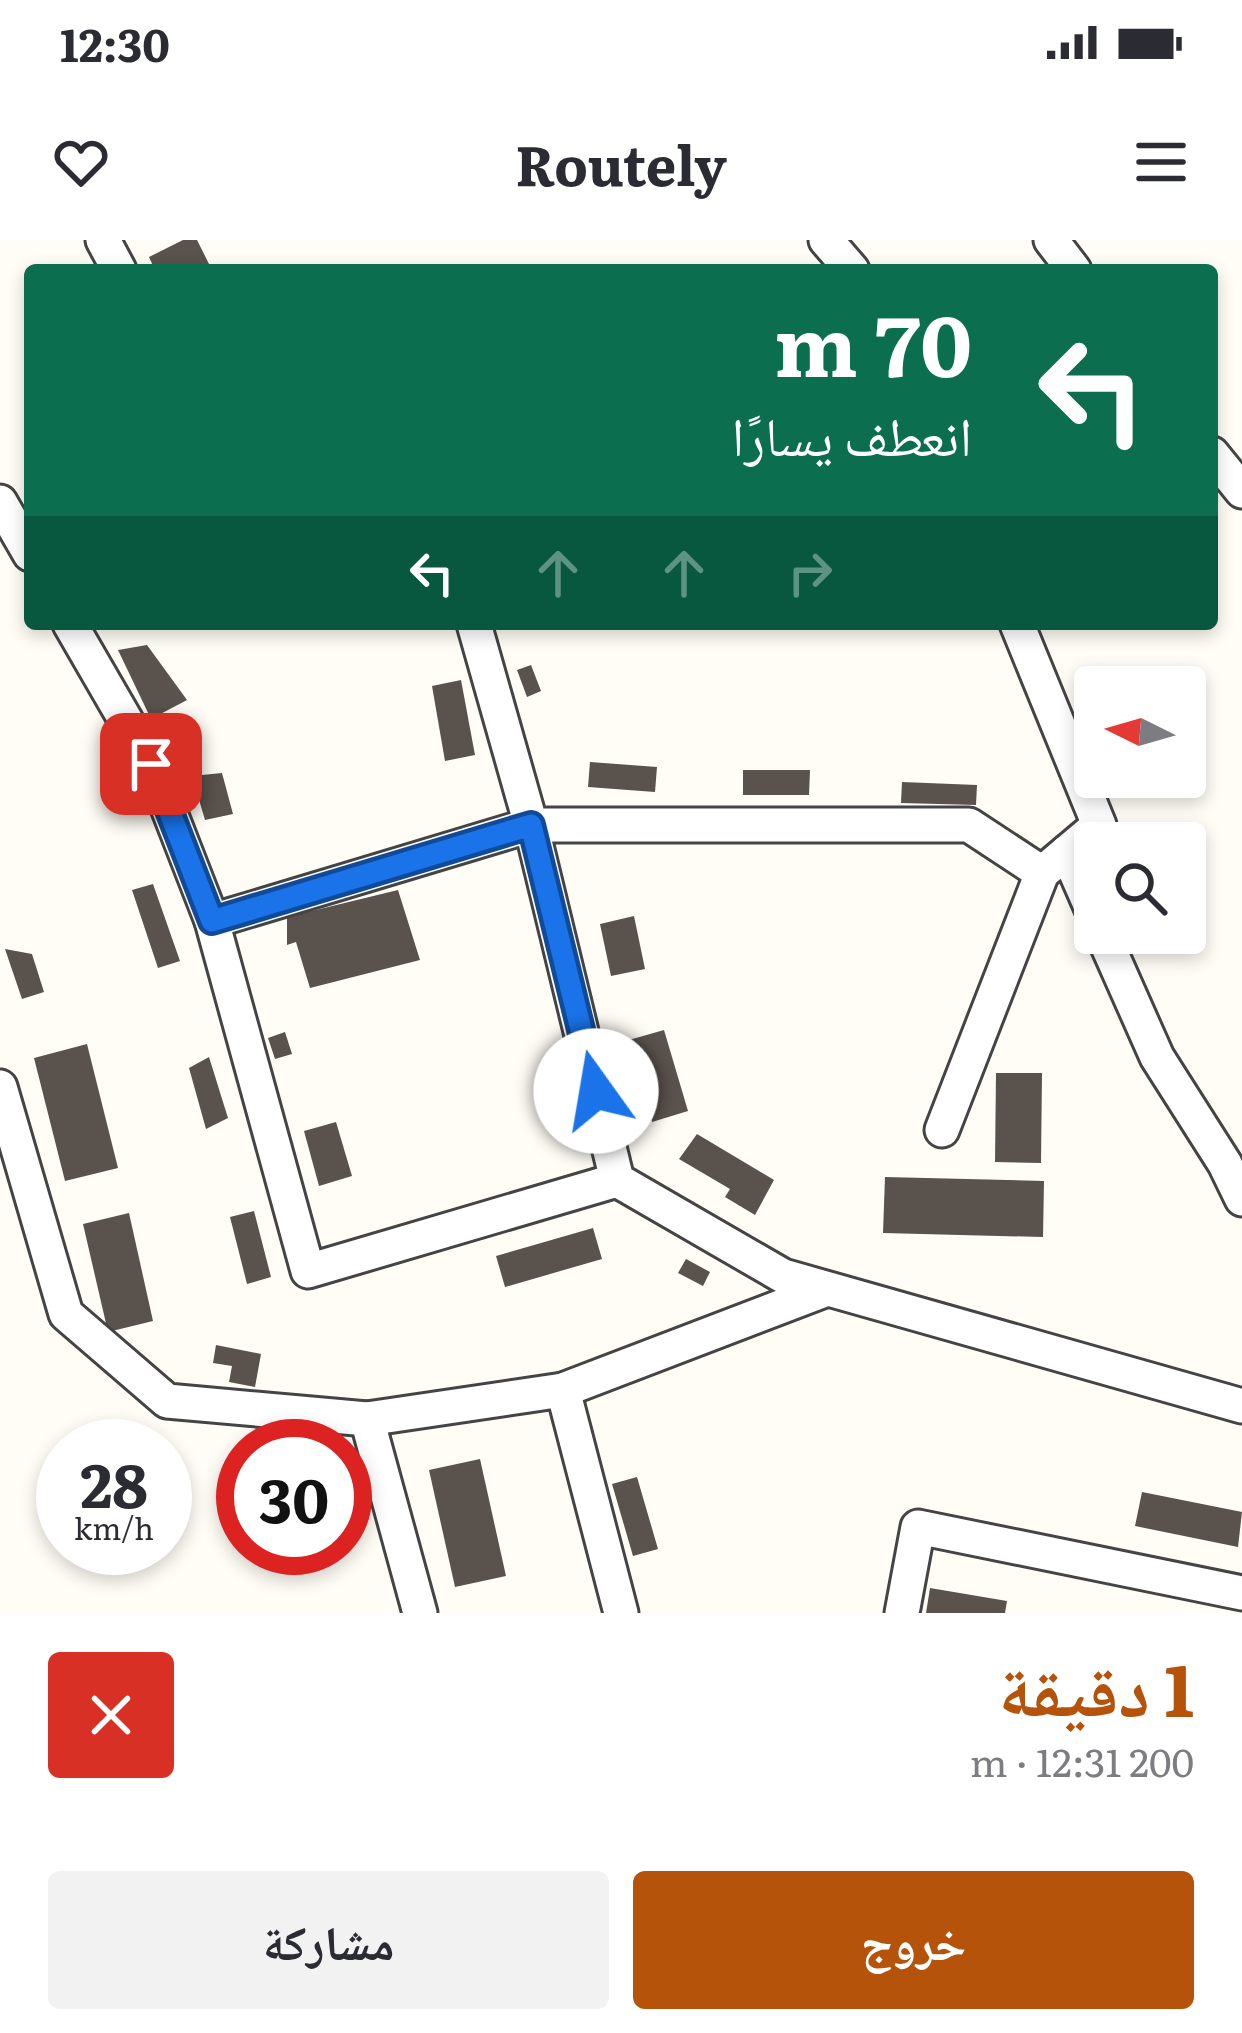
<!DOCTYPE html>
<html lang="ar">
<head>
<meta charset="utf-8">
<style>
	:root { --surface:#fff; --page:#f2f2f3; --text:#2b2b33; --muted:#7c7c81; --accent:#b45309 }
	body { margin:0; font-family:Literata,"Noto Naskh Arabic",serif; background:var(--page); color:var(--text); direction:rtl; height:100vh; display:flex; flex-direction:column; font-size:45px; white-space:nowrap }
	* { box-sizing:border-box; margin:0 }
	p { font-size:39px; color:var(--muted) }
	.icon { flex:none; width:66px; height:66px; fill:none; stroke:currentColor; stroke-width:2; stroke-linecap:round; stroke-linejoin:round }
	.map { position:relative; height:1373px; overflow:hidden; direction:ltr }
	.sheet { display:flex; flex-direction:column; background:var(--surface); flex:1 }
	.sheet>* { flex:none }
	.top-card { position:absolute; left:24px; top:24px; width:1194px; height:366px; border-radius:12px; box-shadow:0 6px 18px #0003; direction:rtl; background:#0b6e4f; color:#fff; overflow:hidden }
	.needle { width:78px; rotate:275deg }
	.tools { position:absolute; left:1074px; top:426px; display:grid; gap:24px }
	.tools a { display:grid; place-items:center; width:132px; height:132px; border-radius:12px; background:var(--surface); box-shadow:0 6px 18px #0003; font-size:60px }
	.speed { position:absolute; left:36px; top:1179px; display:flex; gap:24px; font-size:60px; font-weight:700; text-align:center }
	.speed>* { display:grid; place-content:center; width:156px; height:156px; border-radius:50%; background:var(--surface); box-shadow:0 6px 18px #0003; line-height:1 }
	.speed small { font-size:30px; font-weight:400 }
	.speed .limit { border:18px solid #d22; background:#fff; color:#111 }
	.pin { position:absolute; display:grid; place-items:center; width:102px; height:102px; color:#fff; margin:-51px; border-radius:24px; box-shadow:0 6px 18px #0006 }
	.me { position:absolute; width:132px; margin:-66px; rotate:347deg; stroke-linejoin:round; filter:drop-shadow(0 0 9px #0008) }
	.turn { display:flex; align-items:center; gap:42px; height:252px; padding:0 48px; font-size:54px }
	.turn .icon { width:156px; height:156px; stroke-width:2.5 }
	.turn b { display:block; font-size:84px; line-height:102px }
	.lanes { display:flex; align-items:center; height:114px; padding:0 48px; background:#0003; justify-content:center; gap:60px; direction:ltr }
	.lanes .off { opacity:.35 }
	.round { display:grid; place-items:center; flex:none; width:126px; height:126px; border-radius:12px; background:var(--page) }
	.overview { display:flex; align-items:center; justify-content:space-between; height:204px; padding:0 48px }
	h1 { font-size:72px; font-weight:700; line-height:90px; color:var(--accent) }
	.cta { display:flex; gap:24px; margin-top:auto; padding:24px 48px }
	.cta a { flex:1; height:138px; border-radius:12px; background:var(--accent); color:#fff; font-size:48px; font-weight:700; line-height:138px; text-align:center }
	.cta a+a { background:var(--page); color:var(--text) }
	.status { display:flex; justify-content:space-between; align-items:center; height:84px; padding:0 60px; background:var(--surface); direction:ltr }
	.status svg { height:33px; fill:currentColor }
	header { display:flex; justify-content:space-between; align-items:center; height:156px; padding:0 48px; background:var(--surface); font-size:54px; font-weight:700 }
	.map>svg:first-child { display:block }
	.building { fill:#5a524d }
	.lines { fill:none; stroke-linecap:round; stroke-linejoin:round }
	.minor-casing { stroke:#444; stroke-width:39 }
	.minor { stroke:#fff; stroke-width:33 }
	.route-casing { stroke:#114b97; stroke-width:30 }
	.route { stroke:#1a73e8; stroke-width:21 }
</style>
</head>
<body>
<div class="status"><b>12:30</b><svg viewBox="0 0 49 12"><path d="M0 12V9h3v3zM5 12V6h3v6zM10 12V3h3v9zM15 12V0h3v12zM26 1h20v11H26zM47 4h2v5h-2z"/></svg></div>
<header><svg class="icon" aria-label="menu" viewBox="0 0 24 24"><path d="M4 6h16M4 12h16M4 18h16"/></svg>Routely<svg class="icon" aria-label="heart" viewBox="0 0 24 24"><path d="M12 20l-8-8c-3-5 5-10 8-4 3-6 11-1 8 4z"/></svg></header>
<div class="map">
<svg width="1242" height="1373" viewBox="0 0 1242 1373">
	<rect width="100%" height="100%" fill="#fffdf5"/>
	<!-- building -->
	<g class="building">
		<path d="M183 0H197L212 30H155L149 17Z"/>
		<path d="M147 405 187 460 151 479 118 410Z"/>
		<path d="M531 425 541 451 527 457 517 430Z"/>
		<path d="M461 440 475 515 445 521 432 446Z"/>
		<path d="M590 522 657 527 655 552 588 547Z"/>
		<path d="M743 530H810L809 555H743Z"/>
		<path d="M222 533 233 574 205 580 192 536Z"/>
		<path d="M902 542 977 545 976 565 901 563Z"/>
		<path d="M153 644 180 721 158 728 132 650Z"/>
		<path d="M398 650 420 720 310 748 296 702 287 705V677Z"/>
		<path d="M634 676 645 729 611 736 600 684Z"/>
		<path d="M5 709 32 714 44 752 22 759Z"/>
		<path d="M664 790 688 871 652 882 629 800Z"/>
		<path d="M285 792 292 814 275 819 268 798Z"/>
		<path d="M87 804 118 928 65 941 34 818Z"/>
		<path d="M209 817 228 878 206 889 189 828Z"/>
		<path d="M996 833H1042L1041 923 995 922Z"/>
		<path d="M336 882 352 936 319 946 304 891Z"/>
		<path d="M697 894 774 940 755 975 725 957 730 949 679 919Z"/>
		<path d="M885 937 1044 941 1043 997 883 993Z"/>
		<path d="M254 971 271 1037 247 1044 230 977Z"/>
		<path d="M129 973 153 1081 108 1092 83 984Z"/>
		<path d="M593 988 602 1019 505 1047 496 1016Z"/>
		<path d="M686 1019 710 1032 703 1046 678 1033Z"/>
		<path d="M216 1105 261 1114 255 1147 229 1142 232 1126 213 1123Z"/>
		<path d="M480 1219 506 1336 455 1347 429 1230Z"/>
		<path d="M637 1237 658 1309 633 1316 612 1244Z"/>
		<path d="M1142 1252 1242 1272 1238 1307 1135 1286Z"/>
		<path d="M930 1348 1007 1361 1005 1373H926Z"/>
	</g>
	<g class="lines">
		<!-- minor casing -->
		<g class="minor-casing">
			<g id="minor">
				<path d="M103 0 119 30"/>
				<path d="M826 0 852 30"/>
				<path d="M1051 0 1074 30"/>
				<path d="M1212 214 1242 251"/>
				<path d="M0 262 30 314"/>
				<path d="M70 384 151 524 212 681"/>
				<path d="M474 384 531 585H969L1042 633"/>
				<path d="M1067 612 1095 676"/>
				<path d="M1102 693 1157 817 1225 924 1242 959"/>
				<path d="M0 847 66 1074 167 1161 367 1179 563 1150"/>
				<path d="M942 890 1042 633 1099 585 1017 384"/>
				<path d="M617 940 308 1031 212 681 531 585 617 940 783 1036 1242 1166"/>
				<path d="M367 1179 420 1373"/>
				<path d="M621 1373 563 1150 827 1049"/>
				<path d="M902 1373 918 1287 1242 1353"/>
			</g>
		</g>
		<!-- minor -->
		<use href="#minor" class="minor"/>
	</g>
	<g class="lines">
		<!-- route casing -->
		<g class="route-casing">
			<path id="route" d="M151 524 212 681 531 585 596 851"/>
		</g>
		<!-- route -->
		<use href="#route" class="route"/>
	</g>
</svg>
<div class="tools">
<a><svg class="needle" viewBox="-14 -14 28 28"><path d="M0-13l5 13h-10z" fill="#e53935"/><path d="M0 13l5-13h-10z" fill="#7c7c81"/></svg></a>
<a><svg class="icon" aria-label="search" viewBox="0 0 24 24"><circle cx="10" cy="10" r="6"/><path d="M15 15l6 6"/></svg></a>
</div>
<div class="speed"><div>28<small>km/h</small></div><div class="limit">30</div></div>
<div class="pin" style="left:151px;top:524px;background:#d93025"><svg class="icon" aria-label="arrive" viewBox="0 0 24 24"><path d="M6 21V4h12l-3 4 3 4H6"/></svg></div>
<svg class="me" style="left:596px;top:851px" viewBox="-20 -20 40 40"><circle r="19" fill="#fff"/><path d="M0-13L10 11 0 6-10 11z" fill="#1a73e8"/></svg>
<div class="top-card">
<div class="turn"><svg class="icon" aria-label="left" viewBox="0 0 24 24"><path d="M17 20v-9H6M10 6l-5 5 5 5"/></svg><div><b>70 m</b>انعطف يسارًا</div></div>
<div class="lanes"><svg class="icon" aria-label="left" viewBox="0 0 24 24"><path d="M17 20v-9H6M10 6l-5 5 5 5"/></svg><svg class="icon off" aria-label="ahead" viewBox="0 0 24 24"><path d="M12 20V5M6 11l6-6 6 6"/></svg><svg class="icon off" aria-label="ahead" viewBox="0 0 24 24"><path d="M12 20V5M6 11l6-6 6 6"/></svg><svg class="icon off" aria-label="right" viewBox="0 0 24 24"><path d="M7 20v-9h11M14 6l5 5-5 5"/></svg></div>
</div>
</div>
<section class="sheet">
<div class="overview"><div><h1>1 دقيقة</h1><p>200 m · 12:31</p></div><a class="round" style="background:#d93025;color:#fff"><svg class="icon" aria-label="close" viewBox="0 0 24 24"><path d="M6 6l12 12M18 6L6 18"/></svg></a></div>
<div class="cta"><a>خروج</a><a>مشاركة</a></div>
</section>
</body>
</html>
